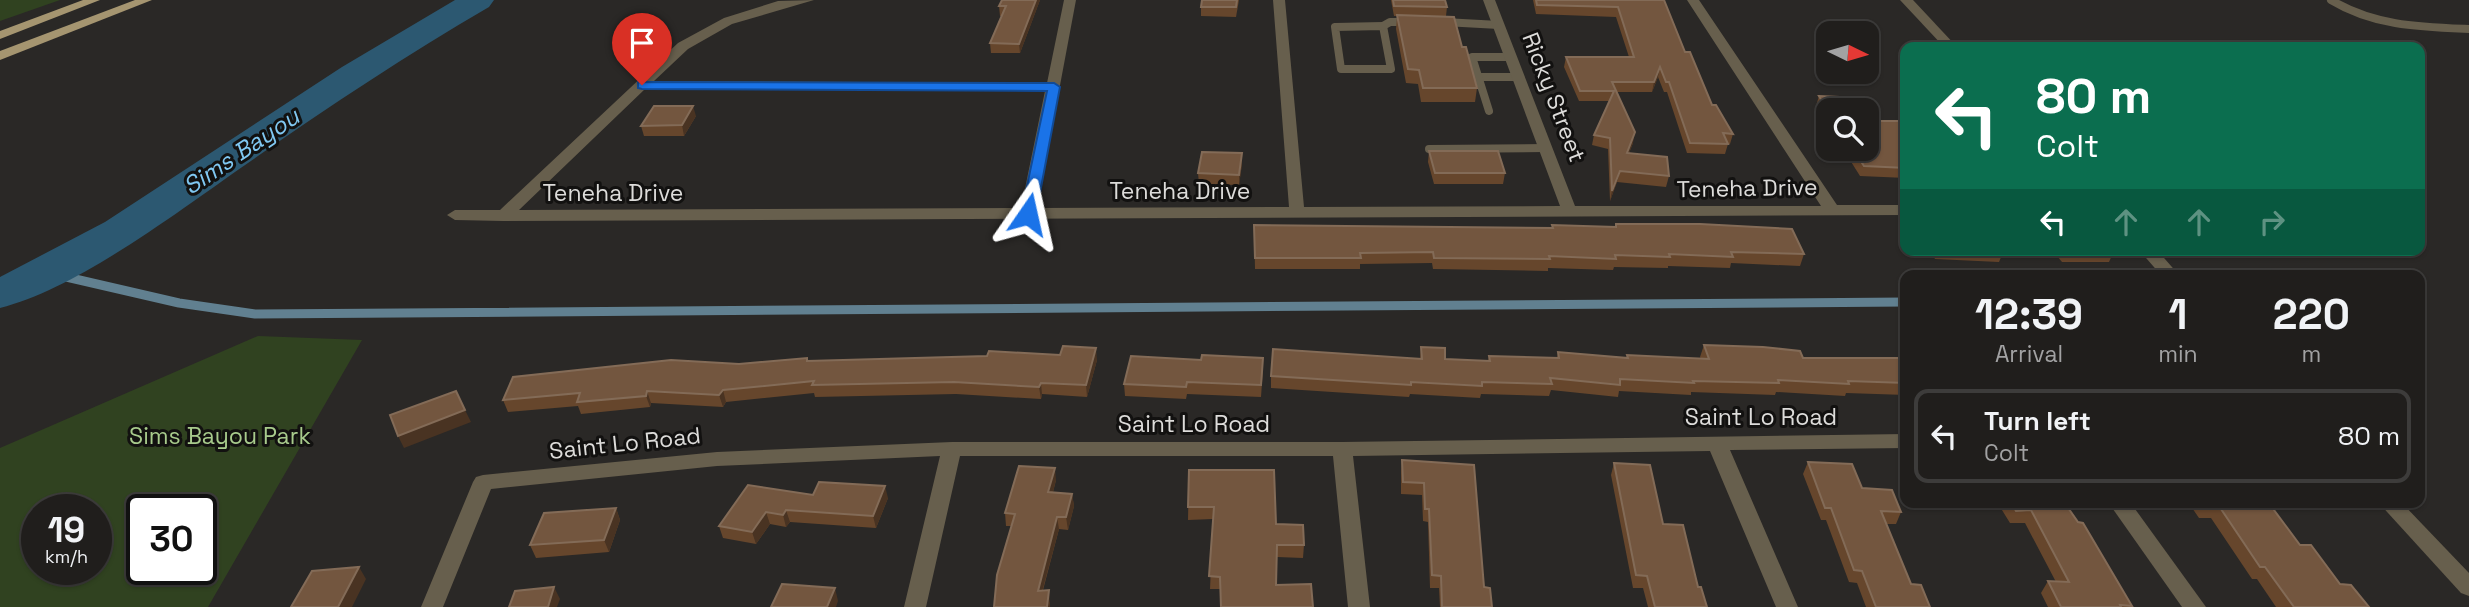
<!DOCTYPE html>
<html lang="en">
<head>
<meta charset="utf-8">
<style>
	:root { --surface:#201e1c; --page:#2d2b29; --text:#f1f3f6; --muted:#a2a2a3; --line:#3d3c3b }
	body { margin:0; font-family:"Space Grotesk",sans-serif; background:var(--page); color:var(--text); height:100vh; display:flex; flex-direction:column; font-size:26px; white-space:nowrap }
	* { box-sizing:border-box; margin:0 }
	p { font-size:23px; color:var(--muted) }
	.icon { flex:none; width:38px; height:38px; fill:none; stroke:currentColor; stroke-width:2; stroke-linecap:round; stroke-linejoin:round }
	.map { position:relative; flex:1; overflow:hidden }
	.drawer { position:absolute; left:1900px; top:270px; width:525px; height:238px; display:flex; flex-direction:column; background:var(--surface); border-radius:14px; box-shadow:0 2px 5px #0004,0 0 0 2px var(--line) }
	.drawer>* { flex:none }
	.top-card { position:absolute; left:1900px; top:42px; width:525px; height:214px; border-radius:14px; box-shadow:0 2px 5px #0004,0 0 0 2px var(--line); background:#0b6e4f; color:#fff; overflow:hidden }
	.needle { width:46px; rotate:95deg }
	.controls { position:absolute; left:1816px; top:21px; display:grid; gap:14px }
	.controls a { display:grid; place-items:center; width:63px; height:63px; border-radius:14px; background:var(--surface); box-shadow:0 2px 5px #0004,0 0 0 2px var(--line); font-size:35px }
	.speed { position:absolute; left:21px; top:494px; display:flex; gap:14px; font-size:35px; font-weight:700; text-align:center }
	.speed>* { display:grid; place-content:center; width:91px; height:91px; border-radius:50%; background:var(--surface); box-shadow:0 2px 5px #0004,0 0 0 2px var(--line); line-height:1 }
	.speed small { font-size:18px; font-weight:400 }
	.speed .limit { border:4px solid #111; border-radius:10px; background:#fff; color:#111 }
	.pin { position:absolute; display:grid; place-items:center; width:60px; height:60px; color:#fff; margin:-72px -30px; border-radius:50% 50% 50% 0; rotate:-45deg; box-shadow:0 0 7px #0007 }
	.pin .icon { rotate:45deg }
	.me { position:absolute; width:77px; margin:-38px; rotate:11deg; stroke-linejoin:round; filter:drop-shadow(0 0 5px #0008) }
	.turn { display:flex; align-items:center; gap:24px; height:147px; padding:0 21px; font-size:32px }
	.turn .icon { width:91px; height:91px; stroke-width:2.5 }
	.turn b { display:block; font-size:49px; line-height:60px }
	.lanes { display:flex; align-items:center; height:66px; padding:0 21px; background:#0003; justify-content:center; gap:35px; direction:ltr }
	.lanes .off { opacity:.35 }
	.eta { display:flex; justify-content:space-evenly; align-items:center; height:119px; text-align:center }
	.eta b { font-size:42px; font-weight:700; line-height:49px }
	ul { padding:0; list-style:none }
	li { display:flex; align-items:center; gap:21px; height:94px; margin:0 14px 10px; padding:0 7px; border:4px solid var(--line); border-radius:14px }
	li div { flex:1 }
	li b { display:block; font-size:26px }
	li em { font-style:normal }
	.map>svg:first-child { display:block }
	.green { fill:#304220; fill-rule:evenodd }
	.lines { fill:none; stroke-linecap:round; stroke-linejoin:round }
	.stream { stroke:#618090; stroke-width:9 }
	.river { fill:#2c5871; fill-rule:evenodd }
	.service { stroke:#675f4d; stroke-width:8 }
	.minor { fill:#675f4d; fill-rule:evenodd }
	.tertiary { fill:#675f4d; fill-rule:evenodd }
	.primary { fill:#a59570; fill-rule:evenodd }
	.wall { fill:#66462c }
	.shaded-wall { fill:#493322 }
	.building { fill:#73563f; stroke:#836b57; stroke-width:2 }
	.route { fill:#1a73e8; stroke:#114b97; stroke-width:2 }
	.labels { text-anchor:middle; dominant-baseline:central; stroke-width:6; stroke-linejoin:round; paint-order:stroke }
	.street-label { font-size:23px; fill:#dddcda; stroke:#121110 }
	.park-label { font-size:23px; fill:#a8cb8c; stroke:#121110 }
	.water-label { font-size:24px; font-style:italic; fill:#80c8f2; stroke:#121110 }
</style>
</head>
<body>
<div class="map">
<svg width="2469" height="607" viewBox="0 0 2469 607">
	<rect width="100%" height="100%" fill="#2a2826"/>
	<!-- green -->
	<g class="green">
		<path d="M0 0H60L0 21Z"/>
		<path d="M258 336 362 340 208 607H0V448ZM37 509H96V569H37ZM142 509H201V569H142Z"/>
	</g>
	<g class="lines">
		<!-- stream -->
		<path class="stream" d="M49 273 179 303 255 314 1906 302"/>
		<!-- river -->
		<path class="river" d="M455 0H494L489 7C406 55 327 108 248 163 180 210 79 288 0 308V277L105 222 342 67Z"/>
		<!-- service -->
		<g class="service">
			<path d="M2331 0C2374 26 2420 27 2469 29"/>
			<path d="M1444 22 1499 25"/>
			<path d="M1383 26 1391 69H1341L1335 27Z"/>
			<path d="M1383 26 1390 22H1408"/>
			<path d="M1479 77H1518"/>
			<path d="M1489 111 1472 57H1510"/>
			<path d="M1429 149 1545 148"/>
		</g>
		<!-- minor -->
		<g class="minor">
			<path d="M814 0 732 24 688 49 654 81 1047 83 1064 0H1076L1037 208 1289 207 1273 0H1285L1304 207 1560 206 1483 0H1495L1575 206H1821L1687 0H1699L1837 205H1906V215L503 221 455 220 447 215 455 210H500L678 43 724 18 778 1ZM645 89 1045 91 1021 208 519 210Z"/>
			<path d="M1906 434V448L1730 450 1798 607H1776L1710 451 1353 456 1370 607H1348L1333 456H960L926 607H904L940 456 717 466 491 489 443 607H421L473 482 476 477 483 475 717 452 952 442H1342Z"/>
			<path d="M2108 502H2130L2206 607H2182Z"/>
		</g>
		<!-- tertiary -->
		<g class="tertiary">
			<path d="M1900 0H1913L1957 47H1944Z"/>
			<path d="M2139 250H2157L2179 275H2161Z"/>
			<path d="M2378 502H2401L2469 573V596L2461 593Z"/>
		</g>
		<!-- primary -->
		<g class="primary">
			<path d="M83 0H100L0 39V31Z"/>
			<path d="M135 0H152L0 60V51Z"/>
		</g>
	</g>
	<!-- wall -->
	<g class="wall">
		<path d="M1002 0H1040L1020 53H991L990 43 1002 16H1000L999 6Z"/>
		<path d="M1202 0H1239L1236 17 1201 16V7Z"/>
		<path d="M1391 0H1445L1447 7 1446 16 1462 47 1477 88 1475 102H1421L1418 84 1406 83 1396 29 1397 16H1394Z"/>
		<path d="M1533 0H1664L1685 52 1712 105 1733 134 1730 144H1728L1725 154 1687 153 1667 92H1664L1658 77 1652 92H1616L1633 143 1629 153 1669 176 1666 187 1617 182 1610 201 1608 149 1592 145 1594 135 1610 101H1579L1564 67 1566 57H1629L1616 17 1536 14Z"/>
		<path d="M1819 96 1874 121H1906V178L1860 176 1843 149H1867L1829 110V126L1816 106Z"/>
		<path d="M696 116 684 136H644L641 126Z"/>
		<path d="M1429 151 1505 173 1503 184H1434L1428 162Z"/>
		<path d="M1242 153V164L1239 185 1199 184 1198 173Z"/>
		<path d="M1616 224 1804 254 1800 266 1731 263 1730 268 1668 266V268L1614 267 1613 270 1548 268V271L1433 269 1432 263 1360 264V269H1255L1254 225 1552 228V225L1615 227Z"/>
		<path d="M1930 250H2004L1999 262 1935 259Z"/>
		<path d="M2052 250H2114V251L2109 262H2062Z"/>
		<path d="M1704 345 1803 358H1906V395L1846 393 1845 396 1776 392 1775 395 1691 392V395L1619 391 1618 397 1551 390 1549 396 1481 394 1480 398 1410 394 1409 397 1271 388V376L1420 359 1421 347 1445 359 1488 361 1489 356 1557 358 1558 352 1627 358V355L1701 359 1700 357Z"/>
		<path d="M1097 360 1087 397 1042 394 1041 399 956 394 815 397 814 393 726 402 723 407 651 403 650 407 581 414 578 406 508 412 503 400 739 364 808 361Z"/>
		<path d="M1263 369 1261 397 1187 394 1186 399 1125 396 1124 384Z"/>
		<path d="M1402 460 1474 465 1484 587 1492 607H1440L1439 588H1430L1428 522 1423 521 1422 495 1401 494V472Z"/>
		<path d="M1808 462 1862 488 1901 512 1896 524H1886L1911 584 1930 607H1866L1857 583 1849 582 1826 520H1821L1803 474Z"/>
		<path d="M1614 463 1663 524 1698 587 1707 607H1648L1643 588H1633L1611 475Z"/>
		<path d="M1189 470 1276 524 1304 545 1303 558 1277 557 1276 585 1220 589H1210L1213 519 1188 520Z"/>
		<path d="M1056 480 1053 492 1072 494 1074 506 1068 530 1059 529 1043 590 1050 603V607L1012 526H1006L1005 513Z"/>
		<path d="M813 495 888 498 876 528 790 522 786 527 770 524 756 544 723 538 719 526Z"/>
		<path d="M1997 502H2064L2132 606 2131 607H2048L2041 593 2048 581 2056 582 2025 523H2010Z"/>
		<path d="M2188 502H2268L2300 545 2340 584 2369 607H2276L2257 579H2252L2211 518H2199Z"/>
		<path d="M616 508 620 520 609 552 536 558 530 545Z"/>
	</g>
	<!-- shaded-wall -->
	<g class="shaded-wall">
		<path d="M1036 0H1040L1020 53 1019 44Z"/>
		<path d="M1660 67 1658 77 1652 92 1654 82Z"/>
		<path d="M693 106 696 116 684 136 682 125Z"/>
		<path d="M1635 132 1633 143 1625 163 1627 153Z"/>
		<path d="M1242 153V164L1239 185V175Z"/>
		<path d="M1620 171 1617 182 1610 201 1612 191Z"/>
		<path d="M1096 348 1097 360 1087 397 1086 385Z"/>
		<path d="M1041 383 1042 394 1041 399 1039 387Z"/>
		<path d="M723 390 726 402 723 407 719 395Z"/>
		<path d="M647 391 651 403 650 407 646 396Z"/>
		<path d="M465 410 471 422 404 448 398 436Z"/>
		<path d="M1055 468 1056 480 1050 504 1048 492Z"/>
		<path d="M885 486 888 498 876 528 873 516Z"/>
		<path d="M1072 494 1074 506 1068 530 1066 517Z"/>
		<path d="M616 508 620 520 609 552 604 540Z"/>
		<path d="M786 510 790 522 786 527 783 515Z"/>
		<path d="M766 512 770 524 756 544 752 532Z"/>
		<path d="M1057 517 1059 529 1039 603 1038 591Z"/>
		<path d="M359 567 366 579 352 607H338Z"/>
		<path d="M554 587 560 599 557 607H548Z"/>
		<path d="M835 588 838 601 836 607H827Z"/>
		<path d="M1049 590 1050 607H1047Z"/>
	</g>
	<!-- building -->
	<g class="building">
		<path d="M1002 0H1036L1019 44 990 43 1006 6H999Z"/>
		<path d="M1202 0H1237L1236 7H1201Z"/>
		<path d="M1393 0H1445L1447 7 1394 6Z"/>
		<path d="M1536 0H1664L1685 52H1690L1712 105H1716L1733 134 1723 133 1728 144 1690 143 1669 82H1666L1660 67 1654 82H1612L1635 132 1627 153 1667 157 1669 176 1620 171 1612 191 1610 138 1594 135 1614 91H1580L1566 57H1634L1618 7 1537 5Z"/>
		<path d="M1397 15 1454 17 1462 47H1466L1477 88H1423L1419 70 1408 69Z"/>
		<path d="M1819 96 1860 98 1874 121H1906V168L1864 166 1853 149H1867V110H1829V112Z"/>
		<path d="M654 106H693L682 125 641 126Z"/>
		<path d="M1429 151H1498L1505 173H1435Z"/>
		<path d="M1202 152 1242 153 1239 175 1198 173Z"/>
		<path d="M1616 224H1700L1792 229 1804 254 1731 252 1733 257 1669 254 1670 257 1615 255 1616 259 1549 256 1550 259 1434 258 1433 252 1360 253 1361 258H1255L1254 225 1553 228 1552 225 1616 227Z"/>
		<path d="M2067 250H2114V251H2068Z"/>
		<path d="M1704 345 1763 347 1800 351 1803 358H1906V383L1848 381 1849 384 1778 380 1779 383 1693 381 1694 383 1620 379V385L1550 378 1552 384 1482 382V386L1411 382V385L1271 376 1273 349 1422 359 1421 347 1445 348V359L1490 361 1489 356 1559 358 1558 352 1628 358 1627 355 1709 359Z"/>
		<path d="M1063 346 1096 348 1086 385 1041 383 1039 387 954 382 812 385 814 381 723 390 719 395 647 391 646 396 577 402 580 393 503 400 513 377 671 360 739 364 807 358V361L987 356 989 351 1060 355Z"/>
		<path d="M1202 355 1263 358 1261 385 1187 382 1186 387 1124 384 1131 356 1201 360Z"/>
		<path d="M456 391 465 410 398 436 390 415Z"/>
		<path d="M1402 460 1474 465 1484 587 1490 588 1492 607H1442L1441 576 1432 575 1429 509H1425L1424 483 1403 482Z"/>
		<path d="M1808 462 1852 464 1862 488 1892 490 1901 512 1881 511 1911 584 1921 585 1930 607H1876L1862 571 1854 570 1831 508H1825Z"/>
		<path d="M1614 463 1650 465 1663 524 1683 525 1698 587H1701L1707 607H1655L1647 576 1636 575Z"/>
		<path d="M1019 466 1055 468 1048 492 1072 494 1066 517H1057L1038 591 1049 590 1047 607H994L997 575 1015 514 1005 513Z"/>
		<path d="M1189 470H1274L1276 524 1303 525 1304 545H1277L1276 585 1311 584 1313 607H1221L1220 577 1209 576 1214 507H1188Z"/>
		<path d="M819 482 885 486 873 516 786 510 783 515 766 512 752 532 719 526 748 485 813 495Z"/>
		<path d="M2011 502H2064L2078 522 2083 523 2132 606 2120 605 2121 607H2061L2048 581 2069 582 2031 510 2016 511Z"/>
		<path d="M2204 502H2268L2300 545H2311L2340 584 2351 585 2369 607H2294L2265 567H2260L2219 506H2206Z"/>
		<path d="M616 508 604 540 530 545 544 513Z"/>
		<path d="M359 567 338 607H291L312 571Z"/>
		<path d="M782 584 835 588 827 607H771Z"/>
		<path d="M554 587 548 607H509L515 591Z"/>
	</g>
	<!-- route -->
	<path class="route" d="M638 82 1054 83 1060 87 1036 214 1028 218 1021 214 1047 91 642 89 638 88Z"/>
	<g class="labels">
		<!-- street labels -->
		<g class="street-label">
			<text transform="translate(1554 97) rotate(69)">Ricky Street</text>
			<text transform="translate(1747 188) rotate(-1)">Teneha Drive</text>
			<text x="1180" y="191">Teneha Drive</text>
			<text x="613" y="193">Teneha Drive</text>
			<text x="1761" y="417">Saint Lo Road</text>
			<text x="1194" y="424">Saint Lo Road</text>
			<text transform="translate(625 443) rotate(-6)">Saint Lo Road</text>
		</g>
		<!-- park labels -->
		<g class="park-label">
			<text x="220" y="436">Sims Bayou Park</text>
		</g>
		<!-- water labels -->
		<g class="water-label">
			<text transform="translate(241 151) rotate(-34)">Sims Bayou</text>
		</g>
	</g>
</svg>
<div class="controls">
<a><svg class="needle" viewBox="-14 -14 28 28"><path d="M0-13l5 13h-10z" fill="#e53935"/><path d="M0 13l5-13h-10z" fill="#a2a2a3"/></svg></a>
<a><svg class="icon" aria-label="search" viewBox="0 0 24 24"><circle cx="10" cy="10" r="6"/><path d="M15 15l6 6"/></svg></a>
</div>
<div class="speed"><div>19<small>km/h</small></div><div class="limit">30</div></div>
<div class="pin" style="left:642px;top:85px;background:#d93025"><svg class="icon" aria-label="arrive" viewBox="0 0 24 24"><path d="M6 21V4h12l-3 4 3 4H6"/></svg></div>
<svg class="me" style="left:1028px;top:214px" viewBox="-20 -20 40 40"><path d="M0-17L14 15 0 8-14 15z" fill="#1a73e8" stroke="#fff" stroke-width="4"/></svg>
<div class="top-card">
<div class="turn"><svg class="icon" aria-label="left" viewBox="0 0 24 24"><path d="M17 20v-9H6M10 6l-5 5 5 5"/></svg><div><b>80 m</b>Colt</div></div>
<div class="lanes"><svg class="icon" aria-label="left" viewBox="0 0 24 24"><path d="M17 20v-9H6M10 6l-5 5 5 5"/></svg><svg class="icon off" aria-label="ahead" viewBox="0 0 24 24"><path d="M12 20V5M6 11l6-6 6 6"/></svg><svg class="icon off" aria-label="ahead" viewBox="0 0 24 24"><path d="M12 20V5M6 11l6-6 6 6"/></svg><svg class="icon off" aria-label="right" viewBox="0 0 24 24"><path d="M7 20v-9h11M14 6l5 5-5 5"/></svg></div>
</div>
<section class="drawer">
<div class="eta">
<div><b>12:39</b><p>Arrival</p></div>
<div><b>1</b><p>min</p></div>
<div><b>220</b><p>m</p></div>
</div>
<ul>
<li><svg class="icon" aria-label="left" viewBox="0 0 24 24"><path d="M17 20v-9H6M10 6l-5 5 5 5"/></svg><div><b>Turn left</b><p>Colt</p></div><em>80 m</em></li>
</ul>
</section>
</div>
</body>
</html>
